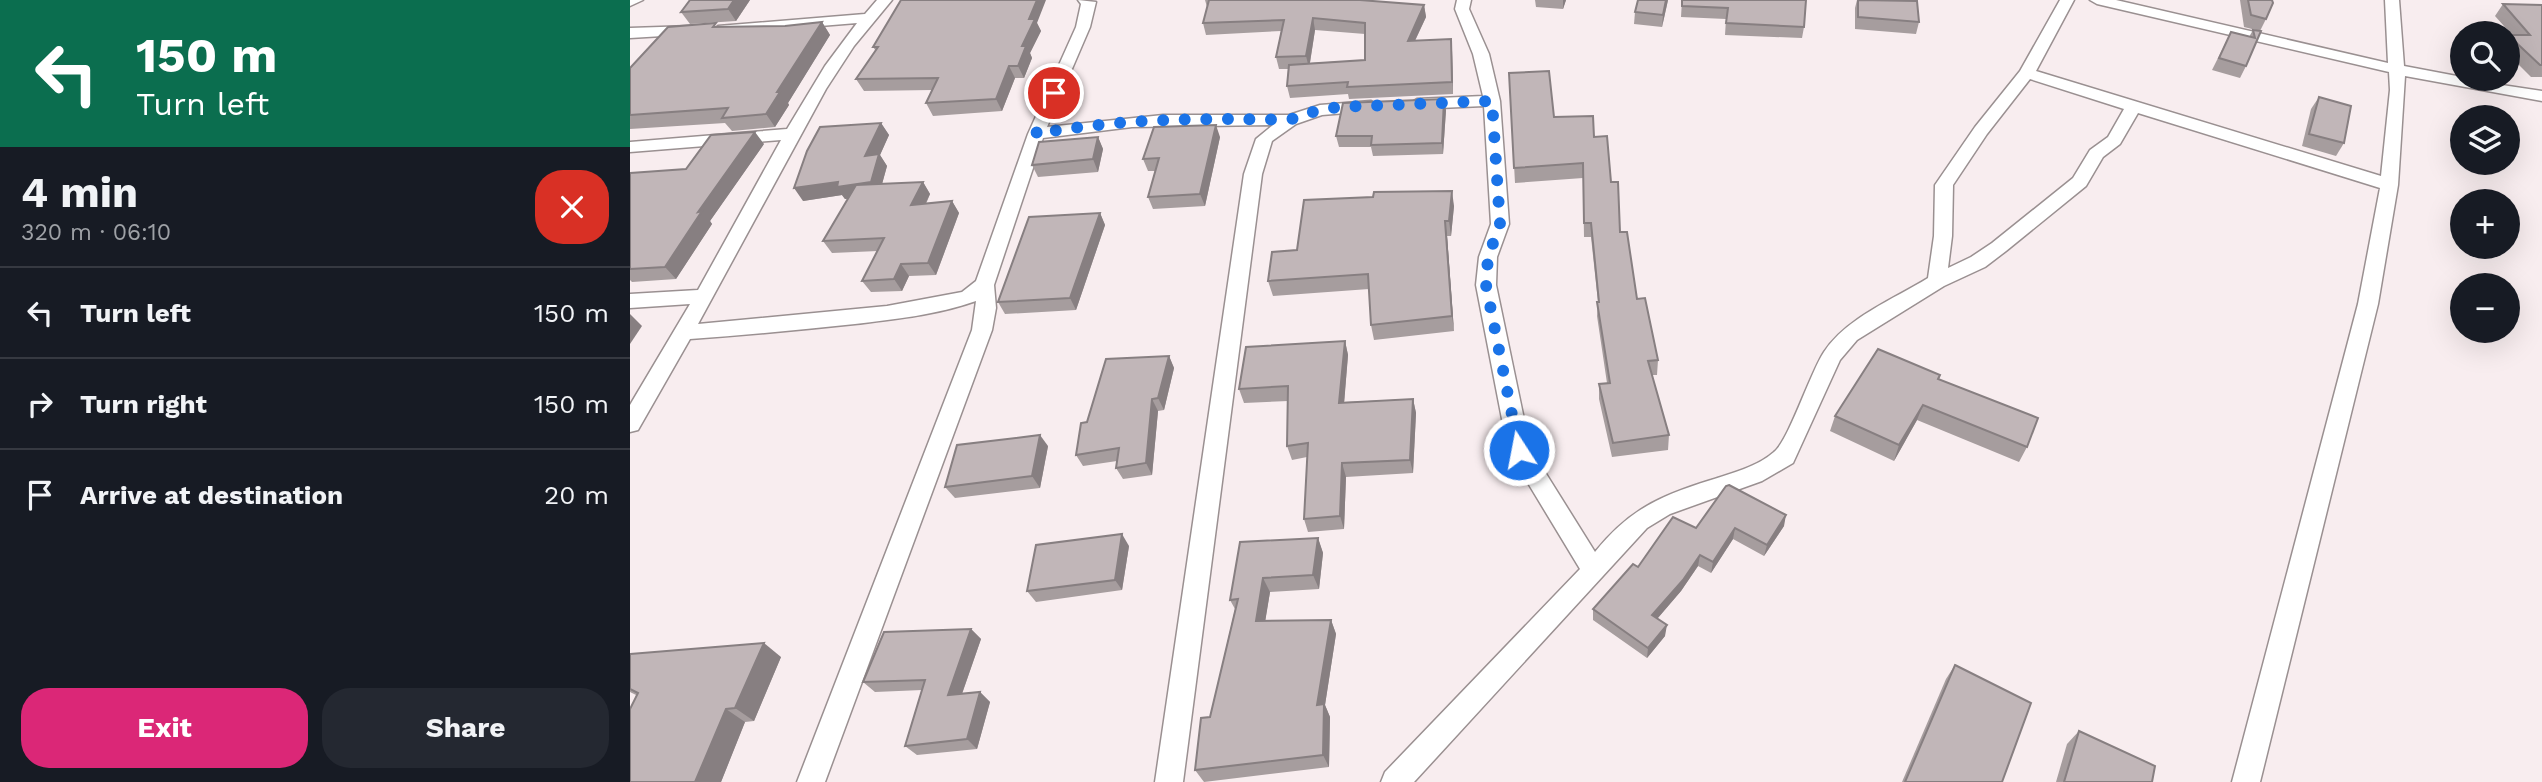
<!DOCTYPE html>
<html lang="en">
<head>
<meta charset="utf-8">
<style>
	:root { --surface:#171b24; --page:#242831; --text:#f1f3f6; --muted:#9ea1a6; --line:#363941; --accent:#db2777 }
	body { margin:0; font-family:"Work Sans",sans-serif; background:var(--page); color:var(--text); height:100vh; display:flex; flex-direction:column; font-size:26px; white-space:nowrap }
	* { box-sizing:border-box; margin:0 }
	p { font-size:23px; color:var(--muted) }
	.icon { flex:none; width:38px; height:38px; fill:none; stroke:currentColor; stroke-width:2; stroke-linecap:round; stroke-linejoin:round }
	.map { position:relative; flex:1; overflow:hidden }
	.panel { display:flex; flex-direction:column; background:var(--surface); width:630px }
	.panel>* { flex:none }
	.hud { background:#0b6e4f; color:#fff; overflow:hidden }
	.controls { position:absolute; left:1820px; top:21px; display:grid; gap:14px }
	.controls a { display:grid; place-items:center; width:70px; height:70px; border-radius:50%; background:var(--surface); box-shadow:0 7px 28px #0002; font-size:35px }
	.pin { position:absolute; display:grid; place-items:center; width:60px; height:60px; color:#fff; margin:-30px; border:4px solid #fff; border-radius:50%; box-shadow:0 2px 7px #0007 }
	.me { position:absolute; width:77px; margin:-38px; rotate:349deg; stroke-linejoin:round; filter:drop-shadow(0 0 5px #0008) }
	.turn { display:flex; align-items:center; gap:24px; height:147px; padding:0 21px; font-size:32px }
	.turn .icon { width:91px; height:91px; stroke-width:2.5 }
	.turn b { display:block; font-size:49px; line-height:60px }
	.round { display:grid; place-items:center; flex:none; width:74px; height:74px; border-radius:28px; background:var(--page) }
	.headline { display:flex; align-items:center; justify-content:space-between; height:119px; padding:0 21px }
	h1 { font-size:42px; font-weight:700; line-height:52px }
	.cta { display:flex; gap:14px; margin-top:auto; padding:14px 21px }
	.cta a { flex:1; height:80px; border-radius:28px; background:var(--accent); color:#fff; font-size:28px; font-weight:700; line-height:80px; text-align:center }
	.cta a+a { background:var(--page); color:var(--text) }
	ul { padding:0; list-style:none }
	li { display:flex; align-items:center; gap:21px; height:91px; padding:0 21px; border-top:2px solid var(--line) }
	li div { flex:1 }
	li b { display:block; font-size:26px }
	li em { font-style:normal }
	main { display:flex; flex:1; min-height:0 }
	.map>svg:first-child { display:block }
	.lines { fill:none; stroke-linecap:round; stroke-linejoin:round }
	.minor-casing { stroke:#9a9091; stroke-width:3 }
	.minor { fill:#fff; fill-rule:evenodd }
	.wall { fill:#a69d9e; fill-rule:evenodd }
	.shaded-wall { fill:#877f81 }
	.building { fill:#c1b6b8; stroke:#877f81; stroke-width:2 }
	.route { stroke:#1a73e8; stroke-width:12; stroke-dasharray:0 21.6 }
</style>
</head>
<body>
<main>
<section class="panel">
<div class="hud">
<div class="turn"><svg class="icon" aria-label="left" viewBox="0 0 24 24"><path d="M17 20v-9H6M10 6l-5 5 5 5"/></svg><div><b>150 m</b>Turn left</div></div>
</div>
<div class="headline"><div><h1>4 min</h1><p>320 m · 06:10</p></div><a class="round" style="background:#d93025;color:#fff"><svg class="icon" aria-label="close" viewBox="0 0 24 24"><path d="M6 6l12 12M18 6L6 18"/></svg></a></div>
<ul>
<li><svg class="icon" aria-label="left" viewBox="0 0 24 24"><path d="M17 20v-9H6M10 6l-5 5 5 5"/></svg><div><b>Turn left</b></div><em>150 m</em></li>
<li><svg class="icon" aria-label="right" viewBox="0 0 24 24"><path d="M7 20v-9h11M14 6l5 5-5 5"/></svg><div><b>Turn right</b></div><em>150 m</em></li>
<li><svg class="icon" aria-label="arrive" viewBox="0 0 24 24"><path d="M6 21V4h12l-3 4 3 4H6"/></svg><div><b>Arrive at destination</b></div><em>20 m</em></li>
</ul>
<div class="cta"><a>Exit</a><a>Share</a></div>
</section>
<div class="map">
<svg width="1912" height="782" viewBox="0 0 1912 782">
	<rect width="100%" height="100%" fill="#f8edef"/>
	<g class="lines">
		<!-- minor casing -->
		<g class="minor-casing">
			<g id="minor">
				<path d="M0 0H13L0 6Z"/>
				<path d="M247 0H262L224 46 196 89 68 324 257 306 332 292 346 281 398 134 446 27 451 4 448 0 466 2 460 27 417 127 533 115H659L690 105 741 101 749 106 741 111 692 115 666 124 642 141 632 174 553 782H525L614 174 626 139 643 125 502 127 413 138 364 285 366 308 362 330 195 782H167L342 330 346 301C307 315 265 319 225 324 170 330 115 335 60 339L8 430 0 432V405L60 304 0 308V294L68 290 151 140 0 152V142L157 129 195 66 227 23 93 34 85 29 88 26 235 14Z"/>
				<path d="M827 0H841L839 9 859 54 870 101 879 224 867 257 866 285 900 448 965 552C999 510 1029 496 1081 480 1102 473 1127 467 1144 452 1159 440 1180 373 1194 352 1216 318 1264 299 1298 278L1304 236 1305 185 1345 127 1390 71 1430 0H1444L1406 71 1751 176 1760 90 1759 72 1467 4 1460 0H1486L1758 63 1755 0H1769L1774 66 1832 77V79L1912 91V101L1775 76 1768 185 1748 304 1630 782H1602L1728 304 1750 188 1508 113 1490 144 1473 157 1456 186 1376 251 1355 267 1314 286 1227 340 1210 360 1163 463 1132 481 1040 514 1017 528 784 782H751L755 772 950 569 878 450 846 285 849 257 861 224 854 106 787 109 779 104 787 99 853 96 843 54 825 9ZM1400 79 1494 109 1478 137 1460 150 1443 178 1362 243 1341 257 1318 268 1322 236 1323 185 1357 134Z"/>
				<path d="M61 26 66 28 69 31 66 34 0 38V28Z"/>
			</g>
		</g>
		<!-- minor -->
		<use href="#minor" class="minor"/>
	</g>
	<!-- wall -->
	<g class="wall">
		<path d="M120 0 106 21 60 24 51 12Z"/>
		<path d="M575 0H730L794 5 796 17 785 41 822 50 823 94 719 99 718 94 660 98 657 86 658 69H649L646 57 651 31 576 35 573 23 577 7ZM685 30 735 34V60L680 63Z"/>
		<path d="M905 0H936L933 9 906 7Z"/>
		<path d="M1008 0H1038L1032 27 1004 24 1005 12Z"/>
		<path d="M1052 0H1176L1174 27 1172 38 1095 35 1096 19 1051 17Z"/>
		<path d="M1227 0H1275L1289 22 1286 34 1225 29V8Z"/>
		<path d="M1610 0H1642L1636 19 1630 31 1614 27Z"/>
		<path d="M1873 4 1912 5V77H1901L1878 54V36L1882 35 1865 16Z"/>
		<path d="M192 22 200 35 158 103 159 105 145 127 102 131 95 123 0 129V68L89 27 155 26Z"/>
		<path d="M407 23 411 31 400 53 402 58 394 78H385L372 111 303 116 296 103 302 90 234 91 226 79 246 51 243 47Z"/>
		<path d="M1623 30 1631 31 1616 66 1610 78 1582 70 1601 32 1619 37Z"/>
		<path d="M879 73 924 117 964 137 981 182 990 232 1007 299 1028 360 1027 375H1022L1039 435 1038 450 982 457 969 399V384L977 383 967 316 968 302 961 237H954L953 178 885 183Z"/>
		<path d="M1689 97 1714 143 1706 156 1672 146 1681 109Z"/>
		<path d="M816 110 813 154 743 156 741 147H709L706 136Z"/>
		<path d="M251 123 259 135 250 155 257 166 252 184 293 182 300 194 296 204 322 201 329 213 306 275 279 276 272 291 241 292 232 281 248 251 202 253 193 241 218 199H215L212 195 173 201Z"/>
		<path d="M468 137 473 149 468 172 408 177 402 165Z"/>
		<path d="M590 137 575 206 523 209 518 197 525 171H518L513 159Z"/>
		<path d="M134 144 80 221 82 224 46 279 2 282 0 280V173L56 169Z"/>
		<path d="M743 197 824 206 821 236H817L824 331 744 340 741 325 739 289 643 296 638 281 667 250Z"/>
		<path d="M470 213 475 225 446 310 375 314 368 302Z"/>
		<path d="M715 341 718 355 714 402 783 399 786 413 783 473 716 477 714 529 678 532 674 519 677 457 662 460 657 446 658 401 614 403 609 389Z"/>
		<path d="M539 356 544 368 534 410 528 411 522 475 493 479 486 468 487 461 453 466 446 455 457 422Z"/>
		<path d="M1310 375 1309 379 1397 447 1389 462 1287 420 1264 461 1200 431 1205 416Z"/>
		<path d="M418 446 410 488 325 498 315 487Z"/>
		<path d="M1154 526 1134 556 1103 539 1081 573 1068 566 1051 591 1027 619 1035 636 1017 658 963 620V609L1008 567 1066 528Z"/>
		<path d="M688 538 693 553 689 589 640 592 635 621 701 620 706 634 695 705 700 717 699 767 574 782 565 770 580 717 605 609 600 600Z"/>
		<path d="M499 546 492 590 406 602 397 591Z"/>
		<path d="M341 629 351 639 332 694 350 692 360 702 347 749 287 755 275 746 292 690 245 692 233 682Z"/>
		<path d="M0 654 151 657 124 721 115 722 91 782H0L6 695 0 692Z"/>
		<path d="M1325 665 1372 782H1272L1316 679Z"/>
		<path d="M1449 731 1522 782H1426L1437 744Z"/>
	</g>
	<!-- shaded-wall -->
	<g class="shaded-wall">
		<path d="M104 0H120L106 21 98 9Z"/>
		<path d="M407 0H416L407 23 411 31 400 53 402 58 394 78 388 66 399 19Z"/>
		<path d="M933 0H936L933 9Z"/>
		<path d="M1036 0H1038L1032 27 1033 15Z"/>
		<path d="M794 5 796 17 779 53 778 41Z"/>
		<path d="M683 18 685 30 679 68 676 56Z"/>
		<path d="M192 22 200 35 158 103 159 105 145 127 136 114 147 92Z"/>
		<path d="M821 39 822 50 823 94 822 82Z"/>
		<path d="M379 66 385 78 372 111 366 99Z"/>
		<path d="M814 99 816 110 813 154 812 143Z"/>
		<path d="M251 123 259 135 250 155 257 166 249 195 215 199 212 195 173 201 164 188 235 156Z"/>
		<path d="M586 125 590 137 575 206 570 194Z"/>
		<path d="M125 132 134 144 80 221 82 224 46 279 35 267 68 212Z"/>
		<path d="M468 137 473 149 468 172 463 159Z"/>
		<path d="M293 182 300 194 289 217 281 205Z"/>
		<path d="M822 191 824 206 821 236 819 221Z"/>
		<path d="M322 201 329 213 306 275 298 263Z"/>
		<path d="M470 213 475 225 446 310 440 298Z"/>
		<path d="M815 221 817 236 824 331 822 316Z"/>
		<path d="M271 264 279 276 272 291 264 279Z"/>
		<path d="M0 314 12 326 0 344Z"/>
		<path d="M715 341 718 355 713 417 709 403Z"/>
		<path d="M539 356 544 368 534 410 528 398Z"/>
		<path d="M522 399 528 411 522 475 516 463Z"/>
		<path d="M783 399 786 413 783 473 780 460Z"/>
		<path d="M1293 405 1287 420 1264 461 1269 445Z"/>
		<path d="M410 435 418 446 410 488 402 476Z"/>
		<path d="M712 463 716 477 714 529 710 516Z"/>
		<path d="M1156 515 1154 526 1134 556 1137 545Z"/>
		<path d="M1105 528 1103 539 1081 573 1083 562Z"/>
		<path d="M492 534 499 546 492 590 485 580Z"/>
		<path d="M688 538 693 553 689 589 683 575Z"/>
		<path d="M1070 555 1068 566 1051 591 1021 626 1022 615Z"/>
		<path d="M633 578 640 592 633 635 626 621Z"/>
		<path d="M701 620 706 634 695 705 700 717 699 767 693 755 687 705Z"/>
		<path d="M1037 625 1035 636 1017 658 1018 648Z"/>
		<path d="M341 629 351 639 328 705 318 695Z"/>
		<path d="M134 643 151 657 124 721 105 708Z"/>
		<path d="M350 692 360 702 347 749 337 739Z"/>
		<path d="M96 709 115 722 91 782H65Z"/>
	</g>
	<!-- building -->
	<g class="building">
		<path d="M60 0H104L98 9 51 12Z"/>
		<path d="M271 0H407L399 19H405L392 46H396L388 66H379L366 99 296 103 308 78 226 79 248 47H243Z"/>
		<path d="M579 0H730L794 5 778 41 821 39 822 82 717 87 718 82 657 86 659 65 735 60V23L683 18 676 56 646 57 654 20 573 23Z"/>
		<path d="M1008 0H1036L1033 15 1005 12Z"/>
		<path d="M1052 0H1176L1174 27 1096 23 1098 8 1052 6Z"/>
		<path d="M1228 0 1287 1 1289 22 1228 17Z"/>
		<path d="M1618 0H1642L1643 3 1636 19 1621 15Z"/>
		<path d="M1873 4 1912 5V65H1910L1878 35H1900Z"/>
		<path d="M192 22 147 92H150L136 114 92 118 98 108 0 115V68L38 27 86 23 83 27 155 26Z"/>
		<path d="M1623 30 1631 31 1616 66 1589 58 1601 32 1625 38Z"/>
		<path d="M919 71 924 117 963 116 964 137 977 136 981 182H988L990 232H997L1007 299 1015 298 1028 360 1018 361 1039 435 983 443 969 384 980 383 967 302H969L961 223H954L953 163 884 168 879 73Z"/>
		<path d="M1689 97 1721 106 1714 143 1679 134Z"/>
		<path d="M814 99 812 143 741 145 742 136H706L713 103Z"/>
		<path d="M251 123 235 156 249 154 241 182 207 187 208 182 164 188 177 151 190 127Z"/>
		<path d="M586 125 570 194 518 197 529 158 513 159 524 127Z"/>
		<path d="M125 132 68 212 72 211 35 267 0 269V173L56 169 81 135Z"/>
		<path d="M468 137 463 159 402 165 409 142Z"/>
		<path d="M293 182 281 205 322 201 298 263 271 264 264 279 232 281 254 238 193 241 226 185Z"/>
		<path d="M822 191 819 221H815L822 316 741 325 738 274 638 281 642 252 667 250 674 200 743 197 744 192Z"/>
		<path d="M470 213 440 298 368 302 399 217Z"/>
		<path d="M715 341 709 403 783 399 780 460 712 463 710 516 674 519 678 443 657 446 658 386 609 389 616 347Z"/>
		<path d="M1248 349 1310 375 1308 379 1408 418 1397 447 1293 405 1269 445 1205 416Z"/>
		<path d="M539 356 528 398 522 399 516 463 486 468 489 448 446 455 451 423 457 422 476 359Z"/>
		<path d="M410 435 402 476 315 487 327 445Z"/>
		<path d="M1099 485 1156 515 1137 545 1105 528 1083 562 1070 555 1053 580 1022 615 1037 625 1018 648 963 609 1003 564 1008 567 1043 517 1066 528 1096 486Z"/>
		<path d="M492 534 485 580 397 591 406 545Z"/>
		<path d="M688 538 683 575 633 578 626 621 701 620 687 705 694 704 693 755 565 770 571 718 580 717 608 599 600 600 610 542Z"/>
		<path d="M341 629 318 695 350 692 337 739 275 746 295 680 233 682 254 632Z"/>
		<path d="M134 643 105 708 96 709 65 782H0V709L8 693 0 689V654Z"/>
		<path d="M1325 665 1401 703 1372 782H1275Z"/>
		<path d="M1449 731 1525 766 1522 782H1434Z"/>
	</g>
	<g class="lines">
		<!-- route -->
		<path class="route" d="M424 93 406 134C492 118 573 118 660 120L673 114 708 107 862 101 870 224 858 257 856 285 889 450"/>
	</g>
</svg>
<div class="controls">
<a><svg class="icon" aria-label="search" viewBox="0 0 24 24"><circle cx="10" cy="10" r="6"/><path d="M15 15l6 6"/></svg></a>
<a><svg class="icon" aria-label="layers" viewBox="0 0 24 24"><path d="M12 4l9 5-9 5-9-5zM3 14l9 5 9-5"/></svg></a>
<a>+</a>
<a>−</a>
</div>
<div class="pin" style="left:424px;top:93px;background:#d93025"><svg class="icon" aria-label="arrive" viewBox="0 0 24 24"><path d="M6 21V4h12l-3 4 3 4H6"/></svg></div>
<svg class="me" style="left:889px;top:450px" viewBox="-20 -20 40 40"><circle r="17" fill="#1a73e8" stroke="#fff" stroke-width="3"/><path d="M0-11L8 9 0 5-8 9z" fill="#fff"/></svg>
</div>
</main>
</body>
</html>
